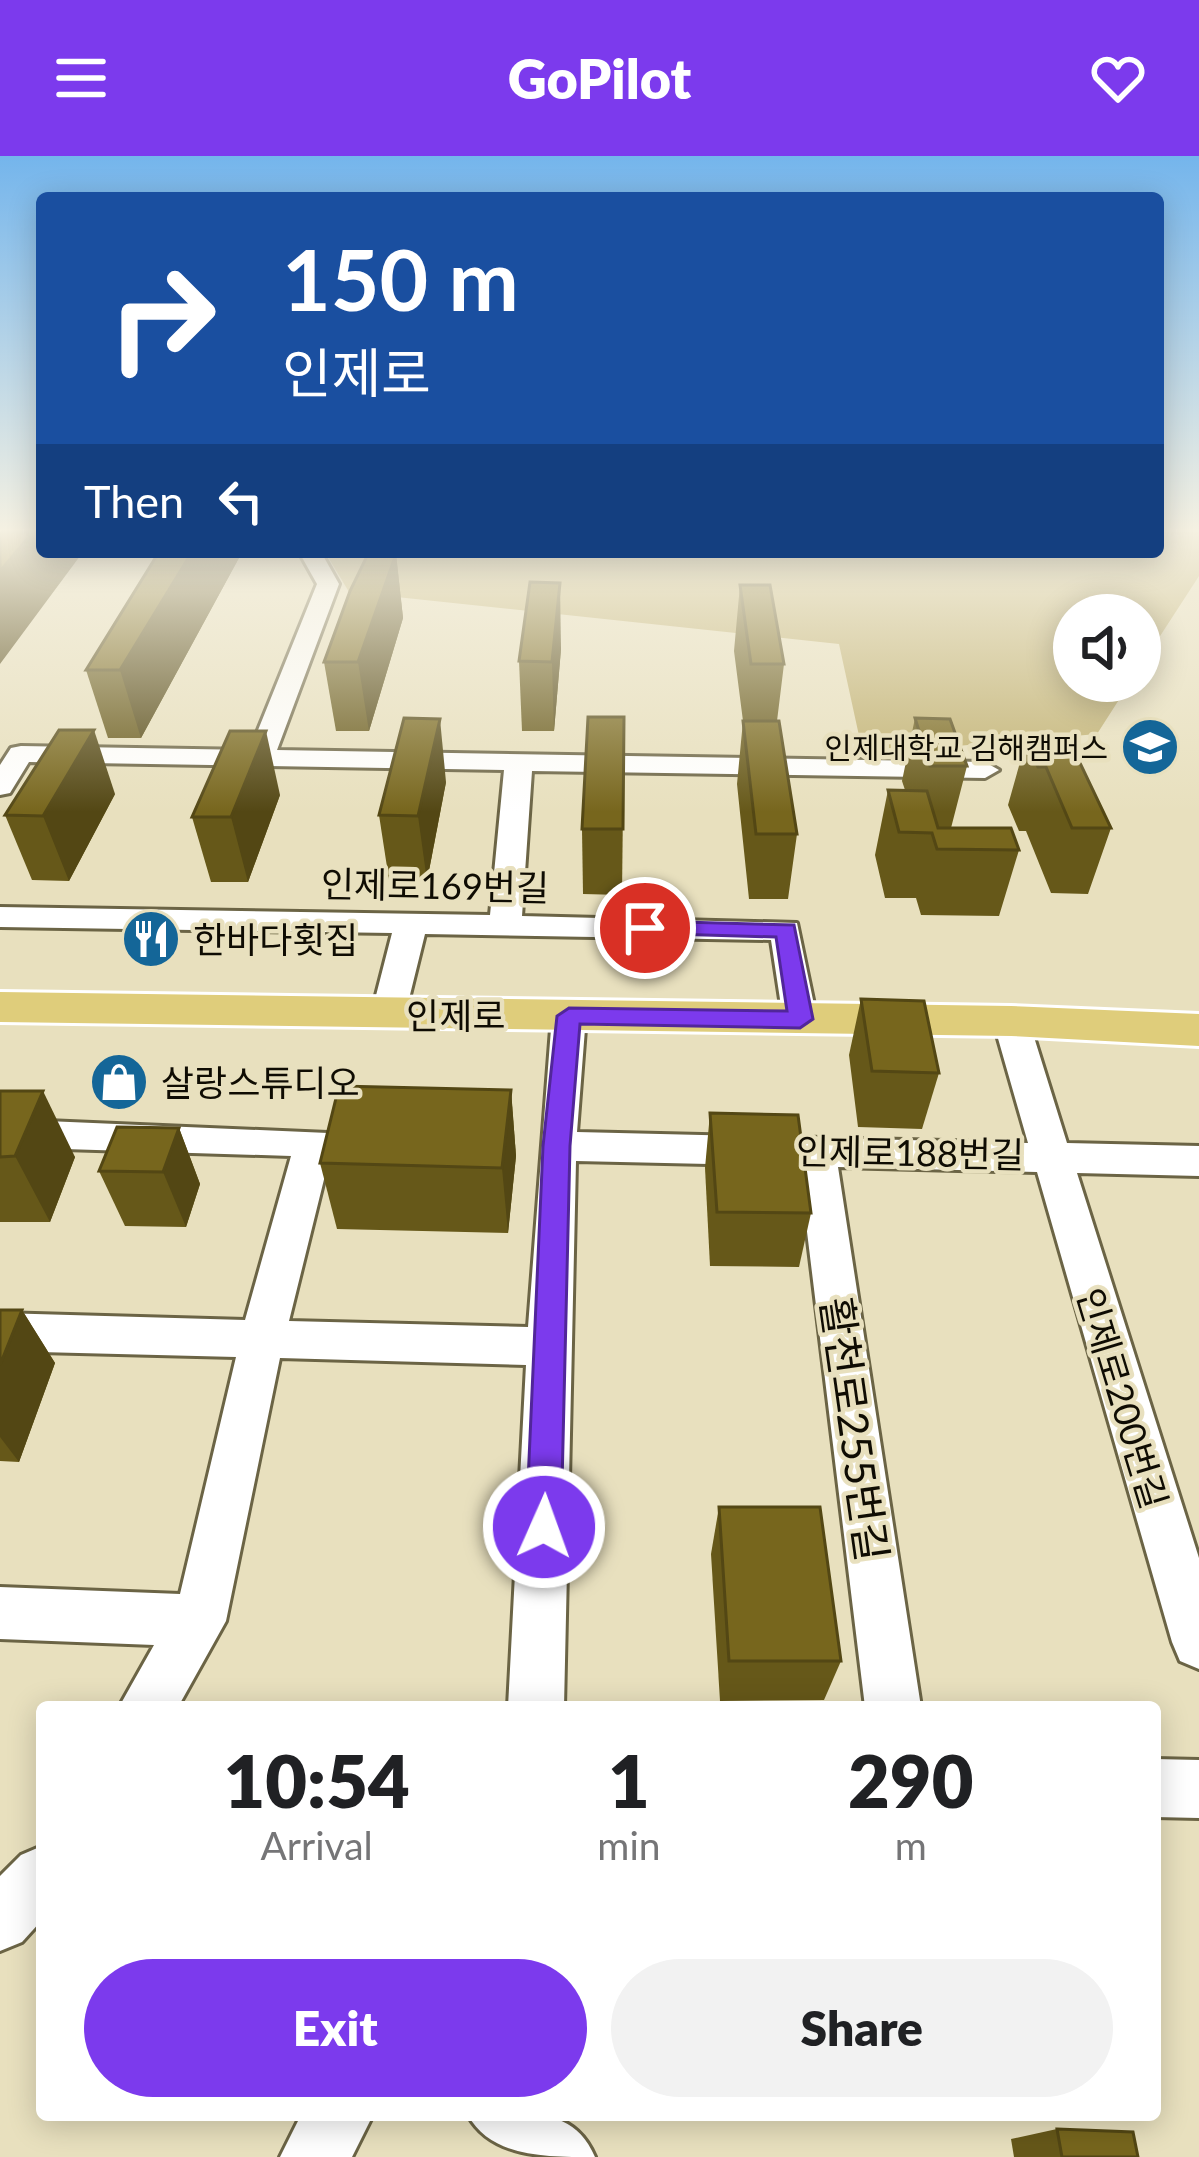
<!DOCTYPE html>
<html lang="en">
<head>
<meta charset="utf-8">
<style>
	:root { --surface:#fff; --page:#f2f2f2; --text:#202124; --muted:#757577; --accent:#7c3aed }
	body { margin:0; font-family:Lato,"Noto Sans KR",sans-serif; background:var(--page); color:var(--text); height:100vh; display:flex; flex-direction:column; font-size:45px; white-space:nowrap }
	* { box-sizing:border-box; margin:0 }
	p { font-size:39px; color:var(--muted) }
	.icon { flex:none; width:66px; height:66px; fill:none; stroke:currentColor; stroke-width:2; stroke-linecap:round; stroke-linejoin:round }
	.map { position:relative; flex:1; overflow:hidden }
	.details { position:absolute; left:36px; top:1545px; width:1125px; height:420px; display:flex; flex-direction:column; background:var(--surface); border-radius:12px; box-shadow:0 6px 30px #0003 }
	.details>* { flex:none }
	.top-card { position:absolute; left:36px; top:36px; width:1128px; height:366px; border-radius:12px; box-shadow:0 6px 30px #0003; background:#1a4fa0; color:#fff; overflow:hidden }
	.controls { position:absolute; left:1053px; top:438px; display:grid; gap:24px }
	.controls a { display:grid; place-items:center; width:108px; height:108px; border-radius:50%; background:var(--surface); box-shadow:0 6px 30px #0003; font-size:60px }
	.pin { position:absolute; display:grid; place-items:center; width:102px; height:102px; color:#fff; margin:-51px; border:6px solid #fff; border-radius:50%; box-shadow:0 3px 12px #0007 }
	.me { position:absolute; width:132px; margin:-66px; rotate:2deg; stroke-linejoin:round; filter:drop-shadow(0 0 9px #0008) }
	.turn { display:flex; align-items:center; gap:42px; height:252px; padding:0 48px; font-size:54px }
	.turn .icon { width:156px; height:156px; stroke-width:2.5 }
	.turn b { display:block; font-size:84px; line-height:102px }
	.then { display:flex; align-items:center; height:114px; padding:0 48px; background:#0003; gap:24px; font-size:45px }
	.eta { display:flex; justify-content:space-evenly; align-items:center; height:204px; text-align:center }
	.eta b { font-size:72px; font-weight:800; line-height:84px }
	.primary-button { display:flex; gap:24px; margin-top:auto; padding:24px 48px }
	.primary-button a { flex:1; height:138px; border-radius:72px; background:var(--accent); color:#fff; font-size:48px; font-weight:800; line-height:138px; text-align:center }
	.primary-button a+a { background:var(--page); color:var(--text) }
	header { display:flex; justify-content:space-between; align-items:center; height:156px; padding:0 48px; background:var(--accent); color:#fff; font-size:54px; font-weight:800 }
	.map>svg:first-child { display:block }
	.green { fill:#bfaf6e }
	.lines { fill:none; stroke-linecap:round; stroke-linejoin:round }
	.minor-casing { stroke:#6b6445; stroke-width:6 }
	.major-casing { stroke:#fff; stroke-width:6 }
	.minor { fill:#fff; fill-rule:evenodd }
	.major { fill:#dfcd7b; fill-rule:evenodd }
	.wall { fill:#665819 }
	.shaded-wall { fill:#534714 }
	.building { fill:#77661d; stroke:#534714; stroke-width:3 }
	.route { fill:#7c3aed; stroke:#51269a; stroke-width:3 }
	.labels { text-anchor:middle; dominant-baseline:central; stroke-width:9; stroke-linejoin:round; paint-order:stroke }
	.far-poi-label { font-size:30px; fill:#0f0c03; stroke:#e8e0be; text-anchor:end }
	.street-label { font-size:36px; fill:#0f0c03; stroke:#e8e0be }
	.poi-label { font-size:36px; fill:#0f0c03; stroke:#e8e0be; text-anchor:start }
	.near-street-label { font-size:42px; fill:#0f0c03; stroke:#e8e0be }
</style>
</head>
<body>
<header><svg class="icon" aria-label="menu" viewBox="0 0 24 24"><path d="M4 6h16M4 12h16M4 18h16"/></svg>GoPilot<svg class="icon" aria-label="heart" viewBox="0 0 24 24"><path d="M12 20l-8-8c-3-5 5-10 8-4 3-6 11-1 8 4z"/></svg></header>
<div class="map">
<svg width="1199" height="2001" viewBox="0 0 1199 2001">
	<rect width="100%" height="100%" fill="#e8e0be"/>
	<!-- green -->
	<path class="green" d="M1158 376H1199V420L1140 511V459H1074V525H1131L1097 578 863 598 839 488 349 436 325 396H1158Z"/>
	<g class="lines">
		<!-- minor casing -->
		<g class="minor-casing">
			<g id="minor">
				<path d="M299 396H321L339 428 277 594 985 606 999 614 985 622 532 615 522 760 797 767 817 863 800 875 783 863 771 784 425 778 405 859 388 871 371 859 392 777 0 771V751L490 759 504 614 29 606 10 637 0 639V609L11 592 21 590 250 594 317 428Z"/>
				<path d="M569 848 586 860 577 976 1028 987 993 865 1011 853 1029 865 1067 987 1199 990V1020L1077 1017 1199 1402V1513L1180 1505 1172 1486 1037 1016 838 1011 921 1551H865L799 1010 576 1005 564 1551H508L526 1209 280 1202 226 1465 178 1551H119L154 1489 0 1483V1431L180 1438 236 1201 0 1195V1157L245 1164 291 1000 0 991V963L328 977 333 987 289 1165 528 1171 552 860Z"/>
				<path d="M1155 1603 1199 1604V1662L1155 1661Z"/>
				<path d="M42 1690V1764L22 1786 0 1795V1720L21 1699Z"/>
				<path d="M301 1959H373L352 2001H280Z"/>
				<path d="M468 1959C520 1959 572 1946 595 2001 544 2001 491 2001 468 1959Z"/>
			</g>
		</g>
		<!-- major casing -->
		<g class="major-casing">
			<path id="major" d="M0 836 1011 850 1199 858V890L1011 880 0 866Z"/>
		</g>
		<!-- minor -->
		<use href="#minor" class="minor"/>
		<!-- major -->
		<use href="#major" class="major"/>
	</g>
	<!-- wall -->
	<g class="wall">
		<path d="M159 396H239L240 400 141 582H108L86 514Z"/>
		<path d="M396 398 403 462 369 575H336L324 506Z"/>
		<path d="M740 429 784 508 777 565 797 678 788 743H749L737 628 743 565 734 495Z"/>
		<path d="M561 493 554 575H522L519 505Z"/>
		<path d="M624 561 622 739 583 738 582 673Z"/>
		<path d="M915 562 967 610 951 672 1019 694 999 760 921 759 916 742H885L875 699 888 634H905L902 625Z"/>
		<path d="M1026 585 1111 672 1088 738 1051 737 1026 675H1019L1008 649Z"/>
		<path d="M446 626 427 725 389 724 379 659Z"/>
		<path d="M115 638 69 725 32 724 5 659Z"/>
		<path d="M280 639 248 726H211L192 661Z"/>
		<path d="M861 843 939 917 922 973 858 971 849 899Z"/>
		<path d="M511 934 516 1000 508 1077 337 1073 320 1007Z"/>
		<path d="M0 935 75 1001 50 1066H0Z"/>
		<path d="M710 957 811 1057 799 1111 710 1110 705 1012Z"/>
		<path d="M179 972 200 1028 186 1071 125 1070 99 1015Z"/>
		<path d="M0 1154H22L55 1207 19 1306 0 1305Z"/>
		<path d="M719 1351 841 1505 824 1544 720 1545 711 1398Z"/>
		<path d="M1057 1973 1138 2001H1014L1011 1983Z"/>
	</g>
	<!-- shaded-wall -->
	<g class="shaded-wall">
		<path d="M33 376H42V396H83L0 508V415Z"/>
		<path d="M192 396H239L240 400 141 582 120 514Z"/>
		<path d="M396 398 403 462 369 575 358 506Z"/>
		<path d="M560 427 561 493 554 575 552 506Z"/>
		<path d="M440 563 446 626 427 725 418 660Z"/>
		<path d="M94 574 115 638 69 725 43 660Z"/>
		<path d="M266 575 280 639 248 726 231 661Z"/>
		<path d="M511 934 516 1000 508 1077 502 1012Z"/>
		<path d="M43 935 75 1001 50 1066 15 1000Z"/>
		<path d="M179 972 200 1028 186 1071 163 1016Z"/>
		<path d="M22 1154 55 1207 19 1306 0 1281V1209Z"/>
	</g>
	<!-- building -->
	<g class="building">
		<path d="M2 376H33L0 415V379Z"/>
		<path d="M159 396H192L120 514H86Z"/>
		<path d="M368 398H396L358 506H324L350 435Z"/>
		<path d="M530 426 560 427 552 506 519 505Z"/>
		<path d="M740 429H770L784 508H751Z"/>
		<path d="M588 561H624L623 673H582Z"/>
		<path d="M404 562 440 563 418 660 379 659Z"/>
		<path d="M915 562 950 563 967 610H930Z"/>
		<path d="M743 565H779L797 678H756Z"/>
		<path d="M59 574H94L43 660 5 659Z"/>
		<path d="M230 575H266L231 661H192Z"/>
		<path d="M1026 585 1070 586 1111 672H1072L1046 611H1038Z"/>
		<path d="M888 634 927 635 938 672H1011L1019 694 937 693 932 677 899 676Z"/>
		<path d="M861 843 924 845 939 917 872 915Z"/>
		<path d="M339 930 511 934 502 1012 320 1007Z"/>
		<path d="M0 935H43L15 1000 0 1001Z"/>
		<path d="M710 957 798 959 811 1057 717 1056Z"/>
		<path d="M117 971 179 972 163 1016 99 1015Z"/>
		<path d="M0 1154H22L0 1209Z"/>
		<path d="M719 1351H820L841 1505H729Z"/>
		<path d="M1057 1973 1133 1976 1138 2001H1062Z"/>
	</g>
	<!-- sky -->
	<linearGradient id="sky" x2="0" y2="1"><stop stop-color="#74b5ec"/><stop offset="0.57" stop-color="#f5f1e2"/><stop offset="1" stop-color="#f5f1e2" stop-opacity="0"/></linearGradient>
	<rect width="1199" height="656" fill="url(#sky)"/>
	<!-- route -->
	<path class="route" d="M645 765 794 769 813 863 800 872 580 868 570 990 561 1371 556 1382 544 1387 531 1382 526 1371 543 990 557 860 569 852 787 855 776 781 637 777 634 772Z"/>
	<!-- icons -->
	<defs>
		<g id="university-disc" transform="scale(3)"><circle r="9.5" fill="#146698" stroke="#e8e0be"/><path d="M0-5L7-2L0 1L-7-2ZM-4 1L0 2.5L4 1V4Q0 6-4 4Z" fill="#fff"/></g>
		<g id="restaurant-disc" transform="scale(3)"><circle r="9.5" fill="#146698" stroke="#e8e0be"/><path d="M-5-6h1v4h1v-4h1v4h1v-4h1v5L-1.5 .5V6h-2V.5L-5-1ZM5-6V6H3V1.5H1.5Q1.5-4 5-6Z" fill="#fff"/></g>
		<g id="shop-disc" transform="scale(3)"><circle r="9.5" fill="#146698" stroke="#e8e0be"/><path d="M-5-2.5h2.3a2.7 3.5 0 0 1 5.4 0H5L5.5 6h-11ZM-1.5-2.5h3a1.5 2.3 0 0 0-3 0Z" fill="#fff"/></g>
	</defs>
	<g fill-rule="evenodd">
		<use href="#university-disc" x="1150" y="591"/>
		<use href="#restaurant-disc" x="151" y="783"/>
		<use href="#shop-disc" x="119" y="926"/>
	</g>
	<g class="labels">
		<!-- far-poi labels -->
		<g class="far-poi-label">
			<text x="1108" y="591">인제대학교 김해캠퍼스</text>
		</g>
		<!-- street labels -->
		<g class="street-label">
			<text transform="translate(435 729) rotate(1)">인제로169번길</text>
			<text x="456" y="859">인제로</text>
			<text transform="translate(910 996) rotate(1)">인제로188번길</text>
			<text transform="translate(1123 1242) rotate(73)">인제로200번길</text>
		</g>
		<!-- poi labels -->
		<g class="poi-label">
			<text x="193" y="783">한바다횟집</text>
			<text x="161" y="926">살랑스튜디오</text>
		</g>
		<!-- near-street labels -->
		<g class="near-street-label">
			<text transform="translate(855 1273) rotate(82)">활천로255번길</text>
		</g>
	</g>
</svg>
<div class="controls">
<a><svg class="icon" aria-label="sound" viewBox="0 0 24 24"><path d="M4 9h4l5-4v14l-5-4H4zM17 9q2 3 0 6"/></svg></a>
</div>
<div class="pin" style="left:645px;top:772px;background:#d93025"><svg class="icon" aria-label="arrive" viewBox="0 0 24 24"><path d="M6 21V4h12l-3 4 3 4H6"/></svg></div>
<svg class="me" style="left:544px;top:1371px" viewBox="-20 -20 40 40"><circle r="17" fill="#7c3aed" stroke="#fff" stroke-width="3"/><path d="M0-11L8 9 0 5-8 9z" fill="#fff"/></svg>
<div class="top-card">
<div class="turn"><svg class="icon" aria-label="right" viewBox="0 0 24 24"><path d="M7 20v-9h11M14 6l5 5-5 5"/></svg><div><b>150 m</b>인제로</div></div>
<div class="then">Then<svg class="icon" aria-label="left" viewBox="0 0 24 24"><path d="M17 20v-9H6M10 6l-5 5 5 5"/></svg></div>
</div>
<section class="details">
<div class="eta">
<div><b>10:54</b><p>Arrival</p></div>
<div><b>1</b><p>min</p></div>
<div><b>290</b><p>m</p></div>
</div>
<div class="primary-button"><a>Exit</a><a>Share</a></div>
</section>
</div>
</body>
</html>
